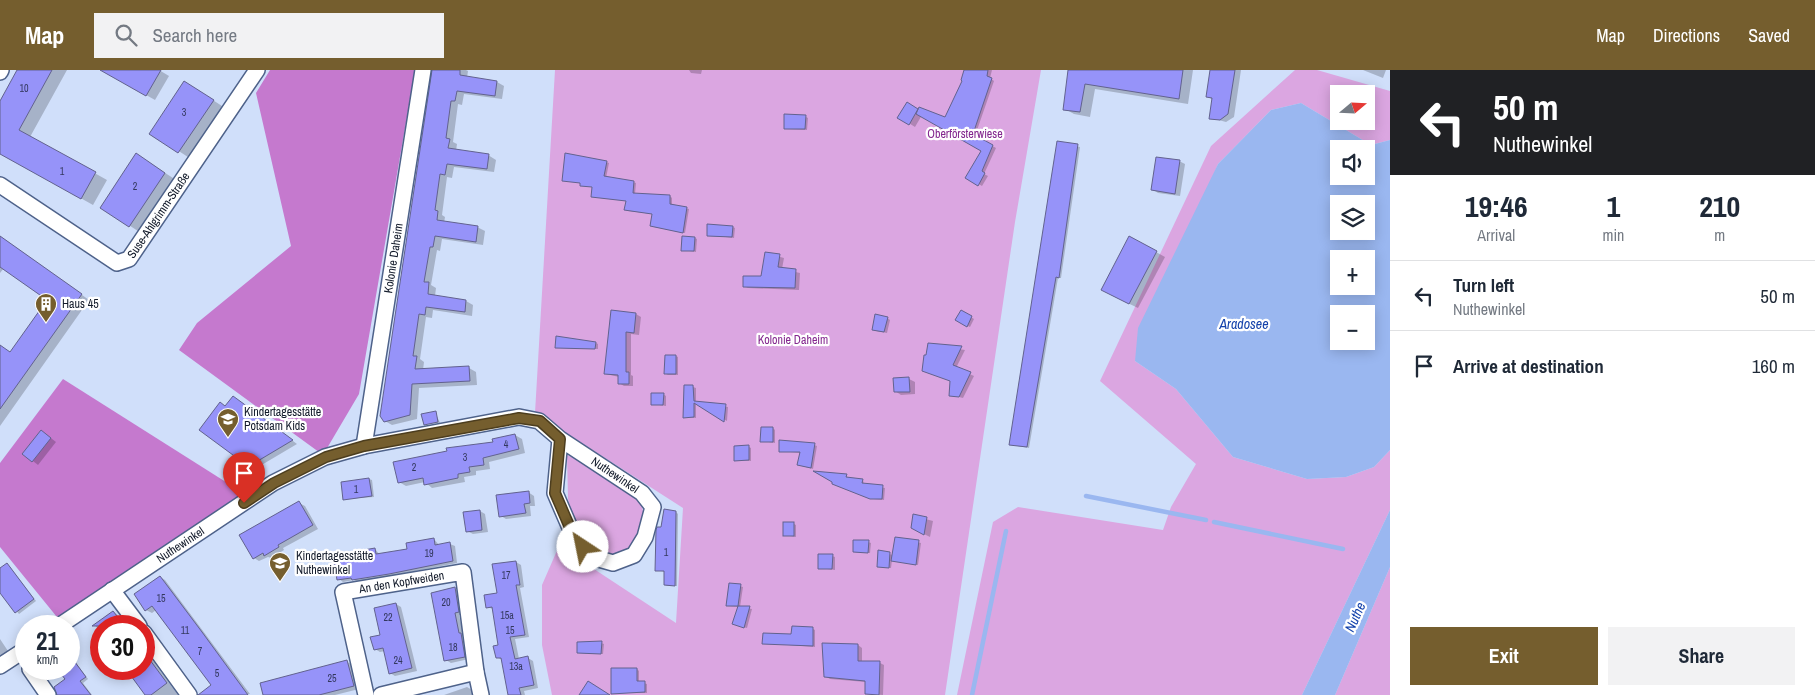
<!DOCTYPE html>
<html lang="en">
<head>
<meta charset="utf-8">
<style>
	:root { --surface:#fff; --page:#f2f2f3; --text:#1f2937; --muted:#747a83; --line:#e0e1e3; --accent:#755e2e }
	body { margin:0; font-family:"Archivo Narrow",sans-serif; background:var(--page); color:var(--text); height:100vh; display:flex; flex-direction:column; font-size:19px; white-space:nowrap }
	* { box-sizing:border-box; margin:0 }
	p { font-size:16px; color:var(--muted) }
	.icon { flex:none; width:28px; height:28px; fill:none; stroke:currentColor; stroke-width:2; stroke-linecap:round; stroke-linejoin:round }
	.map { position:relative; flex:1; overflow:hidden }
	.drawer { display:flex; flex-direction:column; background:var(--surface); width:425px }
	.drawer>* { flex:none }
	.hud { background:#202124; color:#fff; overflow:hidden }
	.needle { width:32px; rotate:71deg }
	.tools { position:absolute; left:1330px; top:15px; display:grid; gap:10px }
	.tools a { display:grid; place-items:center; width:45px; height:45px; border-radius:0px; background:var(--surface); box-shadow:0 2px 12px #0003; font-size:25px }
	.speed { position:absolute; left:15px; top:545px; display:flex; gap:10px; font-size:25px; font-weight:700; text-align:center }
	.speed>* { display:grid; place-content:center; width:65px; height:65px; border-radius:50%; background:var(--surface); box-shadow:0 2px 12px #0003; line-height:1 }
	.speed small { font-size:12px; font-weight:400 }
	.speed .limit { border:8px solid #d22; background:#fff; color:#111 }
	.pin { position:absolute; display:grid; place-items:center; width:42px; height:42px; color:#fff; margin:-51px -21px; border-radius:50% 50% 50% 0; rotate:-45deg; box-shadow:0 0 5px #0007 }
	.pin .icon { rotate:45deg }
	.me { position:absolute; width:55px; margin:-28px; rotate:326deg; stroke-linejoin:round; filter:drop-shadow(0 0 4px #0008) }
	.turn { display:flex; align-items:center; gap:18px; height:105px; padding:0 20px; font-size:22px }
	.turn .icon { width:65px; height:65px; stroke-width:2.5 }
	.turn b { display:block; font-size:35px; line-height:42px }
	.eta { display:flex; justify-content:space-evenly; align-items:center; height:85px; text-align:center }
	.eta b { font-size:30px; font-weight:700; line-height:35px }
	.button { display:flex; gap:10px; margin-top:auto; padding:10px 20px }
	.button a { flex:1; height:58px; border-radius:0px; background:var(--accent); color:#fff; font-size:20px; font-weight:700; line-height:58px; text-align:center }
	.button a+a { background:var(--page); color:var(--text) }
	ul { padding:0; list-style:none }
	li { display:flex; align-items:center; gap:15px; height:70px; padding:0 20px; border-top:1px solid var(--line) }
	li div { flex:1 }
	li b { display:block; font-size:19px }
	li em { font-style:normal }
	header { display:flex; align-items:center; gap:30px; box-sizing:border-box; height:70px; padding:0 25px; background:var(--accent); color:#fff }
	header strong { font-size:24px }
	nav { display:flex; gap:28px; margin-inline-start:auto; font-size:18px }
	.search { width:350px; height:45px; background:var(--page); display:flex; align-items:center; gap:12px; box-sizing:border-box; padding:0 18px; border-radius:0px; color:var(--muted); font-size:19px }
	main { display:flex; flex:1; min-height:0 }
	.map>svg:first-child { display:block }
	.green { fill:#dba6e1; fill-rule:evenodd }
	.forest { fill:#c579ce }
	.water { fill:#9ab7f0; fill-rule:evenodd }
	.shadow { fill:#0003 }
	.lines { fill:none; stroke-linecap:round; stroke-linejoin:round }
	.stream { stroke:#9ab7f0; stroke-width:4.5 }
	.building { fill:#9693f9; stroke:#62628e }
	.street-casing { stroke:#4e628a; stroke-width:18 }
	.street { stroke:#fff; stroke-width:15 }
	.route-casing { stroke:#4c3d1e; stroke-width:12 }
	.route { stroke:#755e2e; stroke-width:9 }
	.labels { text-anchor:middle; dominant-baseline:central; stroke-width:4.5; stroke-linejoin:round; paint-order:stroke }
	.number-label { font-size:10px; fill:#33385e }
	.park-label { font-size:12px; fill:#83278e; stroke:#fff }
	.street-label { font-size:12px; fill:#121a2a; stroke:#fff }
	.poi-label { font-size:12px; fill:#121a2a; stroke:#fff; text-anchor:start }
	.water-label { font-size:14px; font-style:italic; fill:#1442ab; stroke:#fff }
</style>
</head>
<body>
<header>
<strong>Map</strong>
<div class="search"><svg class="icon" aria-label="search" viewBox="0 0 24 24"><circle cx="10" cy="10" r="6"/><path d="M15 15l6 6"/></svg>Search here</div>
<nav><a>Map</a><a>Directions</a><a>Saved</a></nav>
</header>
<main>
<div class="map">
<svg width="1390" height="625" viewBox="0 0 1390 625">
	<rect width="100%" height="100%" fill="#d0dffa"/>
	<!-- green -->
	<g class="green">
		<path d="M555 0H1041L1015 152 945 625H552L542 575V515L559 476 676 553 683 438 535 343Z"/>
		<path d="M1295 0H1317L1390 21V70L1371 75 1301 33 1271 40 1218 94 1135 291 1176 319 1233 387 1307 409 1346 407 1374 397 1390 380V440L1302 625H957L993 452 1018 437 1163 460 1171 437 1196 394 1100 311 1211 76ZM1339 24H1366V51H1339Z"/>
		<path d="M567 385C589 393 634 414 642 437 646 449 638 466 633 477L613 485 596 481 576 460 568 429Z"/>
		<path d="M1390 497V625H1335Z"/>
	</g>
	<!-- forest -->
	<g class="forest">
		<path d="M270 0H415L359 324 323 385 179 280 197 253 291 176 256 23Z"/>
		<path d="M63 309 248 426 61 552 0 477V393Z"/>
	</g>
	<!-- water -->
	<g class="water">
		<path d="M1301 33 1371 75 1390 70V380L1374 397 1346 407 1307 409 1233 387 1176 319 1135 291 1138 258 1218 94 1271 40ZM1339 79H1366V106H1339ZM1339 134H1366V161H1339ZM1339 189H1366V216H1339ZM1339 244H1366V271H1339Z"/>
		<path d="M1390 440V497L1335 625H1302Z"/>
	</g>
	<!-- shadow -->
	<g class="shadow">
		<path d="M18 0H67L30 67 107 110 93 135 0 83V34Z"/>
		<path d="M102 0H159L169 6 155 30Z"/>
		<path d="M432 0H466L468 1 467 8 497 12 504 16 502 29 464 24 462 35 458 34 453 72 457 74 456 81 488 85 496 90 494 102 454 97 452 108 447 107 442 145 445 147 444 153 477 157 485 161 483 175 442 169 440 181 437 180 431 215 436 218 435 226 466 231 473 235 472 246 433 240 432 248 426 247 420 289 424 292 423 300 469 298 476 302 477 315 419 318 417 349 392 355 385 351Z"/>
		<path d="M689 0H702L701 4 691 3Z"/>
		<path d="M965 0H992L990 8 994 11 975 66 996 78 984 104 988 106 982 116 967 107 987 83 922 45 915 57 899 47 907 33 919 40 946 48 964 11Z"/>
		<path d="M1071 0H1193L1188 34 1095 19 1090 47 1074 44 1065 39Z"/>
		<path d="M1211 0H1241L1234 47 1226 52 1211 48 1213 30 1207 26Z"/>
		<path d="M1363 0H1386L1383 8Z"/>
		<path d="M196 19 225 38 191 89 151 63Z"/>
		<path d="M806 47 808 48 807 60 785 59Z"/>
		<path d="M1058 73 1080 77 1061 208H1058L1029 378 1012 375Z"/>
		<path d="M136 84 176 110 141 163 101 137Z"/>
		<path d="M1179 91 1185 94 1180 126 1158 123 1152 119Z"/>
		<path d="M606 92 609 93 606 108 633 112 636 113 635 124 670 126 672 128V135L689 139 685 163 654 157 653 144 628 141 626 140 627 131 592 126 593 117 582 115Z"/>
		<path d="M733 157 735 158 734 168 708 165Z"/>
		<path d="M0 166 89 230 0 356V276L11 283 49 230 4 198 0 203Z"/>
		<path d="M695 168 697 169 696 182 682 180Z"/>
		<path d="M1156 182 1165 187 1138 238 1111 225Z"/>
		<path d="M766 183 784 188 782 199 800 203 799 220 748 218 744 216 762 208Z"/>
		<path d="M961 241 974 249 970 257 956 250Z"/>
		<path d="M612 242 636 244 641 247 639 265 631 264V305L633 306V316H624L619 313V307L606 304Z"/>
		<path d="M887 248 890 250 887 263 876 261Z"/>
		<path d="M596 273 598 274V279L556 277Z"/>
		<path d="M929 274 965 280 956 298 974 306 963 328 951 325 952 311 927 287Z"/>
		<path d="M676 286 678 287V305H668L666 304Z"/>
		<path d="M909 309 915 312V324L901 325 895 321Z"/>
		<path d="M693 317 696 318V333L728 337 727 351 696 333V348L684 347Z"/>
		<path d="M663 324 666 326V336L652 334Z"/>
		<path d="M239 331 297 374 253 400 247 397 226 337Z"/>
		<path d="M435 342 440 353 425 354Z"/>
		<path d="M773 358 775 360V373L762 371Z"/>
		<path d="M47 365 56 372 38 395 24 384Z"/>
		<path d="M515 365 522 369 525 383 489 392 490 399 476 401V405L464 407 465 412 432 418 425 412 406 416 399 412Z"/>
		<path d="M814 375 817 376 813 399 798 395 801 383 780 381Z"/>
		<path d="M749 377 751 378V391L735 390Z"/>
		<path d="M846 405 848 408 863 410 864 415 885 418 884 430 873 429 833 411Z"/>
		<path d="M369 409 372 410 374 427 345 429Z"/>
		<path d="M528 422 534 426 535 436H530L531 446 506 449 501 446Z"/>
		<path d="M299 433 305 436 318 459 283 478 284 480 271 488 268 487 259 491 254 488Z"/>
		<path d="M480 441 485 444 488 462 473 464 467 461Z"/>
		<path d="M676 442 678 444 677 516H668L665 515V502L657 500 663 458Z"/>
		<path d="M914 446 933 451 930 467 912 458Z"/>
		<path d="M794 454 796 455V467L784 465Z"/>
		<path d="M896 468 921 473 918 495 892 490 891 498 878 496 879 482 893 485Z"/>
		<path d="M434 469 439 475 450 474 455 476 457 493 358 512 354 510 343 512 339 509 349 491 375 479 380 485 408 480Z"/>
		<path d="M868 472 871 473 870 483 854 482Z"/>
		<path d="M832 486 835 487V500L819 498Z"/>
		<path d="M516 492 521 495 524 517 520 518 529 567 515 569 519 589 528 588 533 591 538 618 524 621 525 625H509L502 590 497 587 500 576 493 539 487 537 498 524Z"/>
		<path d="M9 496 36 531 19 544 0 521V499Z"/>
		<path d="M160 507 165 510 250 624 219 625 156 540 152 543 146 540Z"/>
		<path d="M730 514 743 517 740 537 752 539 747 558 736 555 739 537 727 536Z"/>
		<path d="M455 519 460 522 463 544 459 545 469 589 451 593 446 590Z"/>
		<path d="M396 534 401 537 417 601 395 606 390 603 385 581 380 582 375 579 382 566 375 539Z"/>
		<path d="M113 542 119 546 127 556H101V563L95 555Z"/>
		<path d="M813 559 815 560V577L763 573Z"/>
		<path d="M0 569 8 581 3 585 5 588 0 592Z"/>
		<path d="M601 573 604 574 603 584 578 583Z"/>
		<path d="M858 575 862 578V592L880 593 884 595 883 625 866 624V612L830 609 825 606Z"/>
		<path d="M144 579 178 625H147L128 599H144Z"/>
		<path d="M69 583 88 609 83 613 92 625H58L66 610 58 599H69Z"/>
		<path d="M347 592 353 595 359 619 335 625H264Z"/>
		<path d="M637 599 639 601V612L647 614V623H612Z"/>
		<path d="M467 617 472 620 473 625H444Z"/>
	</g>
	<g class="lines">
		<!-- stream -->
		<g class="stream">
			<path d="M1086 426 1206 450"/>
			<path d="M1214 452 1343 479"/>
			<path d="M972 625 1006 461"/>
		</g>
	</g>
	<!-- building -->
	<g class="building">
		<path d="M17 0H52L19 60 96 102 81 129 0 84V31Z"/>
		<path d="M100 0H161L146 26Z"/>
		<path d="M432 0H460V5L497 11 495 26 457 21 455 31H451L446 68 450 69 448 78 489 84 487 99 447 94 445 105 440 104 435 140 438 141 437 150 478 156 476 172 435 166 433 177H430L424 212H429L428 224 466 230 465 242 426 237 425 245 419 244 413 286H417L415 299 469 296 470 311 412 314 410 345 384 352 380 346Z"/>
		<path d="M964 0H988L987 6 992 8 973 64 993 75 982 101 985 103 978 116 965 108 981 81 916 44 919 37 945 47 962 11 961 10Z"/>
		<path d="M1068 0H1183L1179 29 1085 14 1080 42 1063 40Z"/>
		<path d="M1210 0H1235L1228 44 1220 50 1209 49 1212 28 1206 27Z"/>
		<path d="M184 11 214 30 178 83 149 64Z"/>
		<path d="M907 32 918 39 909 55 897 48Z"/>
		<path d="M784 44 806 45 805 59H784Z"/>
		<path d="M1057 71 1078 74 1059 208 1056 207 1027 377 1009 375Z"/>
		<path d="M136 83 165 103 129 157 100 138Z"/>
		<path d="M565 83 607 91 604 106 634 111 633 123 670 125V134L687 137 683 163 650 156 652 144 624 140 626 131 591 127 592 117 580 116V113L562 111Z"/>
		<path d="M1156 87 1180 90 1175 124 1151 120Z"/>
		<path d="M707 154 733 156 732 167 707 166Z"/>
		<path d="M0 166 82 224 0 339V275L10 282 47 230 0 197Z"/>
		<path d="M682 166 695 167 694 181H681Z"/>
		<path d="M1129 166 1157 181 1129 234 1101 220Z"/>
		<path d="M765 182 780 184 778 197 796 199 795 218 743 217V206H761Z"/>
		<path d="M611 240 636 243 634 263 626 262V302H629V314H618V305L604 304Z"/>
		<path d="M961 240 972 246 967 257 955 250Z"/>
		<path d="M875 244 888 247 884 262 872 260Z"/>
		<path d="M556 266 596 272 595 279 555 278Z"/>
		<path d="M928 273 962 276 953 295 971 302 959 327 949 326 950 311 922 301 924 285H926Z"/>
		<path d="M665 285H676V304H664Z"/>
		<path d="M909 307 910 322H894L893 308Z"/>
		<path d="M684 315H693L694 331 726 334 724 352 694 333V347L683 348Z"/>
		<path d="M651 323H664L663 335H651Z"/>
		<path d="M233 326 293 370 246 398 237 388 199 360 220 332 225 336Z"/>
		<path d="M436 341 438 352 424 355 421 344Z"/>
		<path d="M761 357H773V372H760Z"/>
		<path d="M41 360 51 368 32 392 22 384Z"/>
		<path d="M515 364 519 379 483 388 484 395 469 397 470 402 458 404V408L424 415 423 408 398 413 393 392 447 381 446 378 493 372 492 369Z"/>
		<path d="M779 370 815 373 811 398 797 395 800 382H779Z"/>
		<path d="M749 375V390L734 391V376Z"/>
		<path d="M813 401 847 404 846 407 863 409 862 413 883 415 882 429H870L832 414V412Z"/>
		<path d="M369 408 372 426 343 430 341 412Z"/>
		<path d="M529 421 530 433 524 434 526 443 499 447 496 425Z"/>
		<path d="M299 431 313 455 278 475 279 477 264 486 263 483 253 489 239 465Z"/>
		<path d="M664 439 676 441 675 516 664 515V501H655L656 460 657 457H661Z"/>
		<path d="M480 440 482 460 466 462 463 442Z"/>
		<path d="M913 444 927 447 924 465 911 458Z"/>
		<rect x="783" y="452" width="11" height="14"/>
		<path d="M895 467 919 470 916 495 891 491Z"/>
		<path d="M434 468 435 475 450 472 453 491 389 504 352 510 351 508 337 510 334 492 348 490 347 483 375 478 376 484 407 479 406 473Z"/>
		<path d="M853 470H869L868 483 853 482Z"/>
		<path d="M878 480 890 482 889 498 877 497Z"/>
		<path d="M818 484H833L832 499H818Z"/>
		<path d="M516 491 520 515H516L525 565 510 567 515 589 528 586 534 615 519 618 521 625H508L501 588H496L493 576 498 575 492 537 486 538 484 525 497 523 492 494Z"/>
		<path d="M7 493 34 529 15 543 0 523V498Z"/>
		<path d="M160 506 202 562 248 625H198L211 615 152 536 145 541 134 524Z"/>
		<path d="M729 513 741 514 738 536H750L744 558 732 554 738 536H726Z"/>
		<path d="M455 517 459 542 455 543 459 563H461L465 587 444 591 431 523Z"/>
		<path d="M396 533 412 598 389 604 383 578 374 580 370 567 380 565 374 538Z"/>
		<path d="M113 541 125 556H92Z"/>
		<path d="M792 556 813 557V576L762 574 763 563 791 564Z"/>
		<path d="M602 571 601 584 577 583V572Z"/>
		<path d="M822 573 858 574V591H880L879 625 865 624V611L824 607Z"/>
		<path d="M144 582 167 613 151 625H145L126 599H144Z"/>
		<path d="M69 584 86 607 80 611 91 625H57L54 617 65 609 57 599H69Z"/>
		<path d="M347 590 354 616 319 625H263L260 613Z"/>
		<path d="M611 598H637V611H645V622L611 624Z"/>
		<path d="M588 611 610 625H579Z"/>
	</g>
	<g class="lines">
		<!-- street casing -->
		<g class="street-casing">
			<g id="street">
				<path d="M0 2 1 0"/>
				<path id="s1" d="M0 115 117 193 129 189 257 0"/>
				<path id="s2" d="M364 376 423 0"/>
				<path d="M112 520 139 556"/>
				<path id="s3" d="M59 556 273 413 325 387 364 376 519 347 539 351 560 369 555 423 574 467 592 487 613 493 634 485 645 467 653 437 642 423 560 369"/>
				<path d="M144 563 189 625"/>
				<path d="M0 596 26 579"/>
				<path d="M30 599 48 625"/>
				<path id="s4" d="M366 625 343 522 463 502 476 602 481 625"/>
				<path d="M381 625 476 602"/>
			</g>
		</g>
		<!-- street -->
		<use href="#street" class="street"/>
	</g>
	<g class="lines">
		<!-- route casing -->
		<g class="route-casing">
			<path id="route" d="M244 433 274 413 326 387 364 376 519 348 540 351 560 369 555 423 574 467 583 477"/>
		</g>
		<!-- route -->
		<use href="#route" class="route"/>
	</g>
	<!-- icons -->
	<defs>
		<g id="building-pin" transform="scale(1.125)"><path d="M0 17L-7.5 6A9.5 9.5 0 1 1 7.5 6Z" fill="#755e2e" stroke="#fff"/><path d="M-4-6H4V6H1V3H-1V6H-4ZM-2.5-4.3h1.7v1.8h-1.7ZM.8-4.3h1.7v1.8H.8ZM-2.5-1h1.7V.8h-1.7ZM.8-1h1.7V.8H.8Z" fill="#fff"/></g>
		<g id="school-pin" transform="scale(1.125)"><path d="M0 17L-7.5 6A9.5 9.5 0 1 1 7.5 6Z" fill="#755e2e" stroke="#fff"/><path d="M0-5L7-2L0 1L-7-2ZM-4 1L0 2.5L4 1V4Q0 6-4 4Z" fill="#fff"/></g>
	</defs>
	<g fill-rule="evenodd">
		<use href="#building-pin" x="46" y="234"/>
		<use href="#school-pin" x="228" y="349"/>
		<use href="#school-pin" x="280" y="493"/>
	</g>
	<g class="labels">
		<!-- number labels -->
		<g class="number-label">
			<text x="24" y="18">10</text>
			<text x="184" y="42">3</text>
			<text x="62" y="101">1</text>
			<text x="135" y="116">2</text>
			<text x="506" y="374">4</text>
			<text x="465" y="387">3</text>
			<text x="414" y="397">2</text>
			<text x="356" y="419">1</text>
			<text x="666" y="482">1</text>
			<text x="429" y="483">19</text>
			<text x="506" y="505">17</text>
			<text x="161" y="528">15</text>
			<text x="446" y="532">20</text>
			<text x="507" y="545">15a</text>
			<text x="388" y="547">22</text>
			<text x="185" y="560">11</text>
			<text x="510" y="560">15</text>
			<text x="453" y="577">18</text>
			<text x="200" y="581">7</text>
			<text x="398" y="590">24</text>
			<text x="516" y="596">13a</text>
			<text x="217" y="603">5</text>
			<text x="332" y="608">25</text>
		</g>
		<!-- park labels -->
		<g class="park-label">
			<text x="965" y="64">Oberförsterwiese</text>
			<text x="793" y="270">Kolonie Daheim</text>
		</g>
		<!-- street labels -->
		<g class="street-label">
			<text stroke="none"><textPath href="#s1" startOffset="206">Suse-Ahlgrimm-Straße</textPath></text>
			<text stroke="none"><textPath href="#s2" startOffset="190">Kolonie Daheim</textPath></text>
			<text transform="translate(615 405) rotate(34)">Nuthewinkel</text>
			<text stroke="none"><textPath href="#s3" startOffset="146">Nuthewinkel</textPath></text>
			<text stroke="none"><textPath href="#s4" startOffset="165">An den Kopfweiden</textPath></text>
		</g>
		<!-- poi labels -->
		<g class="poi-label">
			<text x="62" y="234">Haus 45</text>
			<text x="244" y="342">Kindertagesstätte<tspan x="244" dy="14">Potsdam Kids</tspan></text>
			<text x="296" y="486">Kindertagesstätte<tspan x="296" dy="14">Nuthewinkel</tspan></text>
		</g>
		<!-- water labels -->
		<g class="water-label">
			<text x="1244" y="254">Aradosee</text>
			<text transform="translate(1355 547) rotate(-66)">Nuthe</text>
		</g>
	</g>
</svg>
<div class="tools">
<a><svg class="needle" viewBox="-14 -14 28 28"><path d="M0-13l5 13h-10z" fill="#e53935"/><path d="M0 13l5-13h-10z" fill="#747a83"/></svg></a>
<a><svg class="icon" aria-label="sound" viewBox="0 0 24 24"><path d="M4 9h4l5-4v14l-5-4H4zM17 9q2 3 0 6"/></svg></a>
<a><svg class="icon" aria-label="layers" viewBox="0 0 24 24"><path d="M12 4l9 5-9 5-9-5zM3 14l9 5 9-5"/></svg></a>
<a>+</a>
<a>−</a>
</div>
<div class="speed"><div>21<small>km/h</small></div><div class="limit">30</div></div>
<div class="pin" style="left:244px;top:433px;background:#d93025"><svg class="icon" aria-label="arrive" viewBox="0 0 24 24"><path d="M6 21V4h12l-3 4 3 4H6"/></svg></div>
<svg class="me" style="left:583px;top:477px" viewBox="-20 -20 40 40"><circle r="19" fill="#fff"/><path d="M0-13L10 11 0 6-10 11z" fill="#755e2e"/></svg>
</div>
<section class="drawer">
<div class="hud">
<div class="turn"><svg class="icon" aria-label="left" viewBox="0 0 24 24"><path d="M17 20v-9H6M10 6l-5 5 5 5"/></svg><div><b>50 m</b>Nuthewinkel</div></div>
</div>
<div class="eta">
<div><b>19:46</b><p>Arrival</p></div>
<div><b>1</b><p>min</p></div>
<div><b>210</b><p>m</p></div>
</div>
<ul>
<li><svg class="icon" aria-label="left" viewBox="0 0 24 24"><path d="M17 20v-9H6M10 6l-5 5 5 5"/></svg><div><b>Turn left</b><p>Nuthewinkel</p></div><em>50 m</em></li>
<li><svg class="icon" aria-label="arrive" viewBox="0 0 24 24"><path d="M6 21V4h12l-3 4 3 4H6"/></svg><div><b>Arrive at destination</b></div><em>160 m</em></li>
</ul>
<div class="button"><a>Exit</a><a>Share</a></div>
</section>
</main>
</body>
</html>
